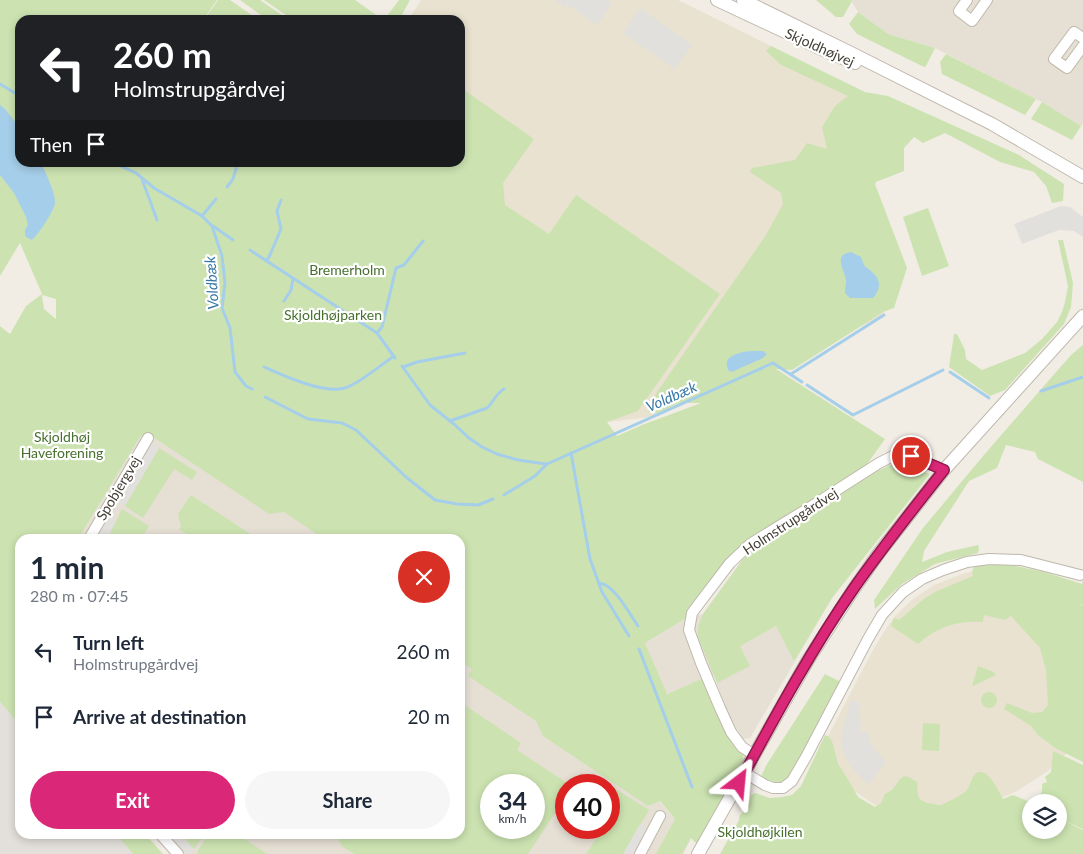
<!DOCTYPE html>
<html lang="en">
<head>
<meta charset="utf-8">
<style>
	:root { --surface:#fff; --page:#f6f6f7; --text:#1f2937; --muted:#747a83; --accent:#db2777 }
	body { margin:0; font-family:Lato,sans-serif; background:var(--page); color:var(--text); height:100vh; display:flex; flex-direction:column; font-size:19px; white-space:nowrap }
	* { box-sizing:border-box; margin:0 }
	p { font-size:16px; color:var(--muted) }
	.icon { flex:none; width:28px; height:28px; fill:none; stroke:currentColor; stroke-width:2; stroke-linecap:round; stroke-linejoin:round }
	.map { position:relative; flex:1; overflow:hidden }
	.drawer { position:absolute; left:15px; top:534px; width:450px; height:305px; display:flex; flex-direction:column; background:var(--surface); border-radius:15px; box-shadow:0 2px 8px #0003 }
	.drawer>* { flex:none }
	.guide { position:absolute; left:15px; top:15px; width:450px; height:152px; border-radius:15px; box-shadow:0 2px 8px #0003; background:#202124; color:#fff; overflow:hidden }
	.controls { position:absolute; left:1022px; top:794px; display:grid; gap:10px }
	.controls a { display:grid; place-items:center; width:45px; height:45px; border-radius:50%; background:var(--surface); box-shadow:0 2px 8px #0003; font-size:25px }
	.speed { position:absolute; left:480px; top:774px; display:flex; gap:10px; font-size:25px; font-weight:700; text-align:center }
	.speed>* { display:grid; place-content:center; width:65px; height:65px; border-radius:50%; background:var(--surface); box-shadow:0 2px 8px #0003; line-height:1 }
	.speed small { font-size:12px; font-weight:400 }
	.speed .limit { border:8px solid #d22; background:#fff; color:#111 }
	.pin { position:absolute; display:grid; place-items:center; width:42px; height:42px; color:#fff; margin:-21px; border:2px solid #fff; border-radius:50%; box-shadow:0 1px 5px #0007 }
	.me { position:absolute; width:55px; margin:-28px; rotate:29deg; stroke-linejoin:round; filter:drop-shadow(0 0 4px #0008) }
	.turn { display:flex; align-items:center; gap:18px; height:105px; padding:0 15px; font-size:22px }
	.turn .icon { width:65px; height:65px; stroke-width:2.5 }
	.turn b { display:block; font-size:35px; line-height:42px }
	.then { display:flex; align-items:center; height:48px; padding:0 15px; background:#0003; gap:10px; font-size:19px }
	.round { display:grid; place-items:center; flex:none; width:52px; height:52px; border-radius:26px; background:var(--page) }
	.overview { display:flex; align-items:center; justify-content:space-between; height:85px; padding:0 15px }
	h1 { font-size:30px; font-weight:700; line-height:38px }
	.primary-button { display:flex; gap:10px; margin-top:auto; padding:10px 15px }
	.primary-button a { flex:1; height:58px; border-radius:30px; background:var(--accent); color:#fff; font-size:20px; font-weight:700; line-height:58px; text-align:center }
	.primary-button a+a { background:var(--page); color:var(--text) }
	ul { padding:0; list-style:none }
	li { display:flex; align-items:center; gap:15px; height:65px; padding:0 15px }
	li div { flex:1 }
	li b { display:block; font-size:19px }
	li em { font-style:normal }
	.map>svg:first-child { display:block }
	.residential { fill:#e5dfd4; fill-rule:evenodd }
	.industrial { fill:#e3dfda }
	.education { fill:#e9e2d0 }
	.green { fill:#cce3b1; fill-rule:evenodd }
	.parking { fill:#e2e0dd }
	.water { fill:#a5ceea }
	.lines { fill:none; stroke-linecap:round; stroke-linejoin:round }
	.stream { stroke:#a5ceea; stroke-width:3 }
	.minor-casing { stroke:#bfb8ac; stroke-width:12 }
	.tertiary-casing { stroke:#bfb8ac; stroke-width:14 }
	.minor { stroke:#fff; stroke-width:10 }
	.tertiary { stroke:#fff; stroke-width:12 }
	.route-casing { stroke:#8e194d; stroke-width:12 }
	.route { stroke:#db2777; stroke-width:9 }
	.labels { text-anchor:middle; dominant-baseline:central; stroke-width:4.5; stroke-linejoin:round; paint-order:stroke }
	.street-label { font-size:14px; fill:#433e35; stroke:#fff }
	.park-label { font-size:14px; fill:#47702d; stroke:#fff }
	.water-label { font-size:15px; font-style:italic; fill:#3777a6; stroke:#fff }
</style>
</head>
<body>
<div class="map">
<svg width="1083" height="854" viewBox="0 0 1083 854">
	<rect width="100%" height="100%" fill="#f1ede5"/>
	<!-- residential -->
	<g class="residential">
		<path d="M851 0H1083V123L1081 126 1042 102 935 48 888 34 858 12Z"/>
		<path d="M168 391 400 539H78Z"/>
		<path d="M743 559 832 598 750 738 743 739 728 715 714 675 666 694 645 643 688 617 703 614Z"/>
		<path d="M460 591 536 658 691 838 683 854H170L152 834H460ZM491 785H534V828H491ZM566 785H609V828H566Z"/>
	</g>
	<!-- industrial -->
	<path class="industrial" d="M0 702 20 725V834H116L133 854H0Z"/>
	<!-- education -->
	<g class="education">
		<path d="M421 0H678L888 104 830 126 885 316 651 417 607 422 483 334 460 162V20H408Z"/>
		<path d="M992 568 1083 586V734L1070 750 1048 771 1017 791 990 803 885 812 814 763 873 650 885 630 895 616 913 599 934 585 965 573Z"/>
	</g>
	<!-- green -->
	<g class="green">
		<path d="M0 0H217L203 20H20V162H295L294 165 295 166 298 162H460V87L534 139 503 183 505 205 549 234 576 195 720 294 638 411 607 422 598 415 607 422 617 436 642 425 701 403H679L658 413 648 412V405L766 235 783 204 781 193 750 172 752 168 795 160 807 143 827 149 822 127 835 106 848 96 781 65 766 51 771 46 865 92 888 96 1019 155 1064 184 1063 201 1052 203 1046 186 1034 172 1000 162 945 133 923 143 914 137 904 148V171L876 182 875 184 907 268 894 308 883 312 792 370 776 369 885 439 865 467 779 520 740 546 688 609V617L645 643 667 694 704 678 742 751 744 761 697 844 691 838 682 854H656L675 819 660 801 648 806 543 736 536 721 468 676 472 669 464 664 460 670V539H324L284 512 269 514 153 437 150 433 140 437 78 539H20V648L17 653 19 678 20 680V725L0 702V326L10 334 26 306 42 294 20 243 0 276ZM42 295 56 299V319L44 309Z"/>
		<path d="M218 0H230L259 20H204Z"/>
		<path d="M240 0H260L289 20H268Z"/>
		<path d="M264 0H355L379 17 377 20H293Z"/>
		<path d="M399 0H410L399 20H384Z"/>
		<path d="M816 0H851L852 1 843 17H836Z"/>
		<path d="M858 12 888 34 935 48 926 66 924 67 857 34 849 24Z"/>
		<path d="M946 54 1036 99 1025 115 942 74 940 62Z"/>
		<path d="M1042 102 1081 126 1072 140 1031 119Z"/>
		<path d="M928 208 949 266 922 276 903 217Z"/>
		<path d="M1058 240H1063L1073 283 1071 307 1064 324 1005 390 990 396 949 367 954 334H957L965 350 966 359 982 370 1025 353 1042 339 1057 322 1062 312 1065 302 1068 286Z"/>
		<path d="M1083 345V482L1038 459 1035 452 1006 445 997 468 969 481 924 551 922 562 947 552 978 545 979 547 978 553 935 564 902 584 875 609 874 600 923 528 983 456 1056 372 1071 355Z"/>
		<path d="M159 448 197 472 192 480 174 469 143 518 125 506Z"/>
		<path d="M897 463 930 474 832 598 794 661 776 626 740 646 750 666 717 683 698 637V627L703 614 743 559 757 545 791 526 875 472 890 465Z"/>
		<path d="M191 495 258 539H194L179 529 181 526 178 514Z"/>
		<path d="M122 509 149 526 141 539H107Z"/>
		<path d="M1007 564 1044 572 1082 584 1083 580V604L1077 606 1083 605V762L1055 748 1038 735 1031 726 1004 709 1007 703 1032 713 1042 712 1048 705 1046 670 1040 648 1011 616 1005 620 984 615 983 622C959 620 936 627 918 644L891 626 894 618 899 620 925 598 937 591 973 576 972 572 974 566Z"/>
		<path d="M978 666 994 672 996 675 973 686H972Z"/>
		<path d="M825 674 841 682 793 773C782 786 774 784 761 776L767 764Z"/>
		<circle cx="989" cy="700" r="8"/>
		<path d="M460 702 521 743 517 750 570 785H566V820L555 813 528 854H355C346 849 339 846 337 836L339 834H460ZM491 785H534V828H491Z"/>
		<path d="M923 723 940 724 939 751 922 750Z"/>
		<path d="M825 735 828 736 832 741 838 764 849 781 858 797 875 807 881 803 885 794 892 790 900 779 904 776 909 777 917 782C918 789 916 800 925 802 927 803 938 805 940 805 945 804 964 794 967 790 971 785 972 771 981 772 990 772 999 792 1003 799L1013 795 1030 802C1039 796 1043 796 1042 784L1047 782 1045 777 1051 772 1053 751 1083 765V829L1065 821 1083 830V854H720L739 820V816C745 811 750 802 751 795L755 793 770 798 782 797 792 795 801 786ZM1031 802H1059V830H1031Z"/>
		<path d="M608 784 649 810 623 854H586L603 828H609V819L620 803 609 795Z"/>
		<path d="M116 834H145L163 854H133Z"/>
		<path d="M180 834H205L194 849Z"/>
		<path d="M209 834H237L267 854H198L197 852Z"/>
	</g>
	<!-- parking -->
	<g class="parking">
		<path d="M554 0H607L612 4 597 25 567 4 564 7Z"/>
		<path d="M640 8 692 45 675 69 623 33Z"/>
		<path d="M1061 206 1070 207 1083 217V237L1074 231 1059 230 1022 244 1014 224Z"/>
		<path d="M151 443 159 448 125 506 119 502Z"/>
		<path d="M110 515 117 519 107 539H97Z"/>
		<path d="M851 699 859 703 861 733 868 731 869 739 875 750 886 762 868 785 850 765 844 754 841 742 842 733Z"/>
		<path d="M640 824 647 828 633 854H623Z"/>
		<path d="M168 834H180L194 849 191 854H186Z"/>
	</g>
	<!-- water -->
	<g class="water">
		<path d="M0 105 5 109 20 128V162L41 163C45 171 56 194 55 203 54 211 38 235 32 240L26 237C24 232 25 229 28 225L26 217 14 193 0 175Z"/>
		<path d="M851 252 861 257C862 260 863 262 864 265 866 268 871 270 873 273 882 281 880 290 873 298H850L845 293C845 289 846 285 846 281 845 270 832 255 851 252Z"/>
		<path d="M754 351H763L767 354 763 358 736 370 732 372 729 371C719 355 744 351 754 351Z"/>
	</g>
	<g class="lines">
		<!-- stream -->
		<g class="stream">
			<path d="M0 84 20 96"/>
			<path d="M112 162 136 173 154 188 202 216 212 226 222 256 225 283 222 308 230 328 235 372 246 386 252 389"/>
			<path d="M142 179 157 220"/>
			<path d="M227 187 233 179 238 162"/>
			<path d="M202 216 216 199"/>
			<path d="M213 226 233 240"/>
			<path d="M250 250 377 333 395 358"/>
			<path d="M266 261 269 257 281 229 277 211 281 200"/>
			<path d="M284 301 291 290 293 279"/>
			<path d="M377 333 382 327 396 268 404 265 423 241"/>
			<path d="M402 366 430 405 455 425 469 438 482 447 497 454 518 460 546 464"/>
			<path d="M264 367C284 376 323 394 345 388 359 384 382 364 394 356"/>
			<path d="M403 367 417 362 465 353"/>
			<path d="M950 372 989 398"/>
			<path d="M791 374 884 315"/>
			<path d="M807 385 853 415 943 370"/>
			<path d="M1041 391 1083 377"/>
			<path d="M265 397 308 419 342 423 356 430 406 477 435 500 457 504 478 505 493 499"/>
			<path d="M450 421 487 408C493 403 496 393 504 389"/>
			<path d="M571 453 590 559 602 592 629 636"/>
			<path d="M504 495 535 476 547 464 773 363 802 382"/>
			<path d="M599 583C614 584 629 613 638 626"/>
			<path d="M639 649 692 787"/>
		</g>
		<!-- minor casing -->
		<g class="minor-casing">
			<g id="minor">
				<path d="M967 0 959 11 972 21 987 0"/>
				<path d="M1083 38 1074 32 1054 59 1067 68 1083 46"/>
				<path d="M89 539 148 438"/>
				<path d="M754 755 742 747 731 732 720 708 701 663 689 630 692 613 701 601 730 563 750 544 812 506 879 463 895 455 911 456 944 470"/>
				<path d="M745 773 765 785 773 788H783L792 781 806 757 868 639 882 615 903 592 922 579 943 570 967 562 989 559 1021 560 1080 575"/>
				<path d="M160 834 178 854"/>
				<path d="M640 854 660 816"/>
			</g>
		</g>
		<!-- tertiary casing -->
		<g class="tertiary-casing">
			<g id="tertiary">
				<path d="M717 0 830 53 855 63"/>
				<path d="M743 0 849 52 992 124 1083 177"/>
				<path d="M698 854 808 660 853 590 879 553 944 470 1083 316"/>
			</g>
		</g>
		<!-- minor -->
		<use href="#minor" class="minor"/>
		<!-- tertiary -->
		<use href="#tertiary" class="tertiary"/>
	</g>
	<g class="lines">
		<!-- route casing -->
		<g class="route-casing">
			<path id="route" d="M739 783C775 717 811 650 854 588 882 548 913 509 944 470L911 456"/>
		</g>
		<!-- route -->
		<use href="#route" class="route"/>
	</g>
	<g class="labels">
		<!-- street labels -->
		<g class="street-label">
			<text transform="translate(820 47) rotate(24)">Skjoldhøjvej</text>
			<text transform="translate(118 488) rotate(-59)">Spobjergvej</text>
			<text transform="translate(790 521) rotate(-33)">Holmstrupgårdvej</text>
		</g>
		<!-- park labels -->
		<g class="park-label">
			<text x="347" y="269">Bremerholm</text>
			<text x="333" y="314">Skjoldhøjparken</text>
			<text x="62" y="436">Skjoldhøj<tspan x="62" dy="16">Haveforening</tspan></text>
			<text x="760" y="831">Skjoldhøjkilen</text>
		</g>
		<!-- water labels -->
		<g class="water-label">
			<text transform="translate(211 283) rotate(-94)">Voldbæk</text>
			<text transform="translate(671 396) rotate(-24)">Voldbæk</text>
		</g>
	</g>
</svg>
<div class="controls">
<a><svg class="icon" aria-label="layers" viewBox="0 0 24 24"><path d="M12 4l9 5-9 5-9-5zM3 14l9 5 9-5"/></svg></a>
</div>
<div class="speed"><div>34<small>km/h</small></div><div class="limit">40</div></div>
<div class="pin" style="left:911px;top:456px;background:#d93025"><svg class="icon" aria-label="arrive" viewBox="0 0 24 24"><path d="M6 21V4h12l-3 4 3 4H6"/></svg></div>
<svg class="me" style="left:739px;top:783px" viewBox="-20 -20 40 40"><path d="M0-17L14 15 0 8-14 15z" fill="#db2777" stroke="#fff" stroke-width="4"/></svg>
<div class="guide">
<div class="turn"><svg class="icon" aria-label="left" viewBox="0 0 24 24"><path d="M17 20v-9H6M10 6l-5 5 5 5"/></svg><div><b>260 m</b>Holmstrupgårdvej</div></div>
<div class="then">Then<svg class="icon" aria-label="arrive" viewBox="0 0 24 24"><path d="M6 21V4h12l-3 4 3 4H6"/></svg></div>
</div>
<section class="drawer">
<div class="overview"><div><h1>1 min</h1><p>280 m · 07:45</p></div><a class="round" style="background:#d93025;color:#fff"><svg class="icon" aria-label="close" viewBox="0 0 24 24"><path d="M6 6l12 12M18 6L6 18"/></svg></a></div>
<ul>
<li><svg class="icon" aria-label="left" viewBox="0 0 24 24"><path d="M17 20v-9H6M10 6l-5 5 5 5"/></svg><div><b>Turn left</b><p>Holmstrupgårdvej</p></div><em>260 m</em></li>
<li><svg class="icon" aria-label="arrive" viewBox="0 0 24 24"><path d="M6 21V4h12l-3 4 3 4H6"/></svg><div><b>Arrive at destination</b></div><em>20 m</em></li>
</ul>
<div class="primary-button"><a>Exit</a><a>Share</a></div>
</section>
</div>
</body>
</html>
